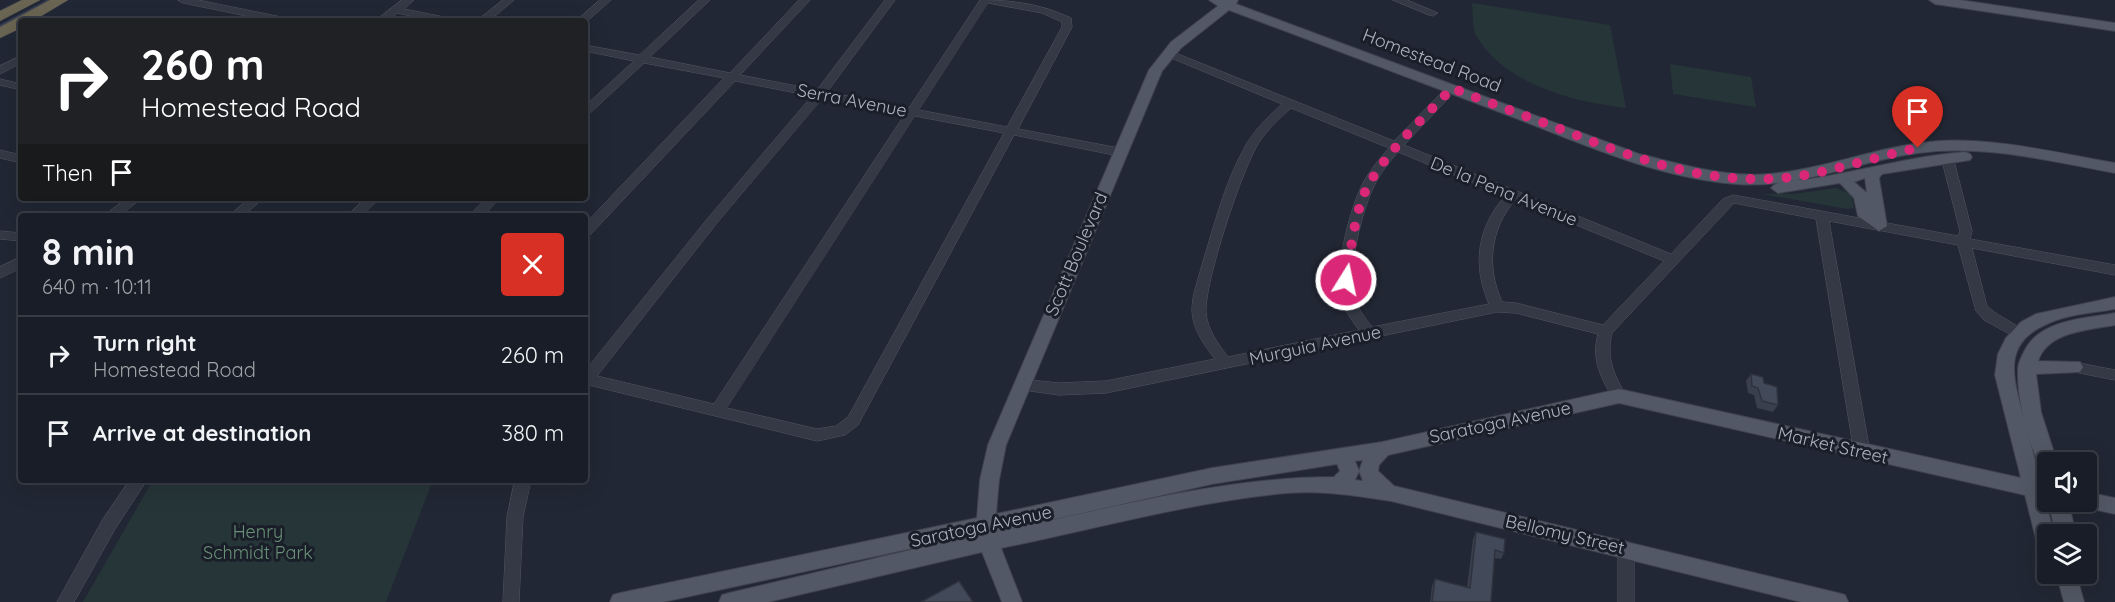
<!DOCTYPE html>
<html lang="en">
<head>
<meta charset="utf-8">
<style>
	:root { --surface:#191d27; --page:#262a33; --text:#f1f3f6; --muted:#9fa2a7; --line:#373b44 }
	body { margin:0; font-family:Quicksand,sans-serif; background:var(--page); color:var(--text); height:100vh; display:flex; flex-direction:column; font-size:22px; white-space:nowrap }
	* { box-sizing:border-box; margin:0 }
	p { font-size:20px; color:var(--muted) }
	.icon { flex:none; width:33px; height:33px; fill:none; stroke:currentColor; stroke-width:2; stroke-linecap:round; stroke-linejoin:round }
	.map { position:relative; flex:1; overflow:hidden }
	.details { position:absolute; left:18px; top:213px; width:570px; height:270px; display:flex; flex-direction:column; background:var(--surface); border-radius:6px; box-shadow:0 6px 24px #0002,0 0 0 2px var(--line) }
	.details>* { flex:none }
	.guide { position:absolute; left:18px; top:18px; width:570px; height:183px; border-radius:6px; box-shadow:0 6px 24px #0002,0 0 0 2px var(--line); background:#202124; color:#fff; overflow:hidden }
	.buttons { position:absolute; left:2037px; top:452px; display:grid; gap:12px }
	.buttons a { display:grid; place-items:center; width:60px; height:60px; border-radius:6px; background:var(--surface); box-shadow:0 6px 24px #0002,0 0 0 2px var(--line); font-size:30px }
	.pin { position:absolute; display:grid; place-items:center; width:51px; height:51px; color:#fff; margin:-62px -26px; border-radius:50% 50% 50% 0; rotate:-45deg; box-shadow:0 0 6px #0007 }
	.pin .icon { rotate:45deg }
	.me { position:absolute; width:66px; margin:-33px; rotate:10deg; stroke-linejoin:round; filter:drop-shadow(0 0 4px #0008) }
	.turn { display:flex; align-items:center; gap:21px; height:126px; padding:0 24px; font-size:27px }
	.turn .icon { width:78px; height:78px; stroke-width:2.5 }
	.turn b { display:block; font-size:42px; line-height:51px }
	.then { display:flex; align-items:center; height:57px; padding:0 24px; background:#0003; gap:12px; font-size:22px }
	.round { display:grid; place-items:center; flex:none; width:63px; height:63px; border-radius:6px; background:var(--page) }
	.summary { display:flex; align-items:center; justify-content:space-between; height:102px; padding:0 24px }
	h1 { font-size:36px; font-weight:800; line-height:45px }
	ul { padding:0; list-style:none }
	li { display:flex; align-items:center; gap:18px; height:78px; padding:0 24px; border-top:2px solid var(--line) }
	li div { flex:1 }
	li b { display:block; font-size:22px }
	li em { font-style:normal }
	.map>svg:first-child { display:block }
	.green { fill:#263538 }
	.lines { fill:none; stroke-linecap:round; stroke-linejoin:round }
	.stream { stroke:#36405a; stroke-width:2 }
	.minor-casing { stroke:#525663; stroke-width:1 }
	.major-casing { stroke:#3e424e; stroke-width:2 }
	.highway-casing { stroke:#3f434f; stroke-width:1 }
	.minor { fill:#343945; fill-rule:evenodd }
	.major { fill:#525865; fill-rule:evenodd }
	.highway { fill:#6a6452; fill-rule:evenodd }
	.wall { fill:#393f4d }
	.building { fill:#424959; stroke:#2e333e; stroke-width:1.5 }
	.route { stroke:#db2777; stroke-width:10; stroke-dasharray:0 18 }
	.labels { text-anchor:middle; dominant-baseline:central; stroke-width:6; stroke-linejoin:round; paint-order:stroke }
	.street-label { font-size:18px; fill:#aeb3c2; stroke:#1a1e29 }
	.park-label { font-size:18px; fill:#689076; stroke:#1a1e29 }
</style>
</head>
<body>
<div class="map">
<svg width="2115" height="602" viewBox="0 0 2115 602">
	<rect width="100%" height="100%" fill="#212734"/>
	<!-- green -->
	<g class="green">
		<path d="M1472 3 1610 25 1626 108C1574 102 1504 85 1476 35 1472 27 1473 13 1472 3Z"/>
		<path d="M1670 64 1751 77 1756 107 1673 94Z"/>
		<path d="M1836 188 1851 194 1854 208 1848 209 1762 194H1793Z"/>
		<path d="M153 480H433L386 602H83Z"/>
	</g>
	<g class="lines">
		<!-- stream -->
		<path class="stream" d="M0 26 49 0"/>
		<!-- minor casing -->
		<g class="minor-casing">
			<g id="minor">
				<path d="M178 0H198L286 18 291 21H271L183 3Z"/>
				<path d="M402 0H414L404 9 449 18 454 21H434L397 13 387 21H375Z"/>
				<path d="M503 0H514L489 21H477Z"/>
				<path d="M600 0H611L585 23V21H576Z"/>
				<path d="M699 0H710L650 57 730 73 799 0H810L740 75 817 90 885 0H895L827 92 909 108 980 0C1012 0 1041 4 1071 18L1072 27 1018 129 1119 148 1125 152 1119 156 1014 135 858 425 845 435 817 441 589 385 585 387V371L708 218 812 96 735 81 590 235 585 236V224L724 78 644 63 589 114 585 115V106L634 61 585 51V45L639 55ZM988 3 1042 13 1062 22V27L1007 127 919 110ZM823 98 905 114 714 404 597 376 716 224ZM915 116 1004 133 848 417 836 426 817 429 727 408Z"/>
				<path d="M1393 0H1407L1438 13 1433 16 1429 15Z"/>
				<path d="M1168 50 1394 141 1448 86H1456V90L1404 145 1671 254 1723 199 1733 195 1958 236 1960 231 1941 157 1947 153 1953 157 1972 231 1970 239 2115 265V275L1972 248 1987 306 1994 312 2022 329 2024 333 2022 337 2017 338 1984 320 1976 311 1958 245 1829 221 1870 452 1867 456 1862 458 1857 456 1854 452 1816 219 1734 203 1612 333C1606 359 1614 374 1626 396L1624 400H1614C1601 378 1591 360 1598 334L1516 313 1497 312 1106 393 1059 395 1016 389 1014 385 1016 381 1021 379 1059 383 1106 381 1215 359C1204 345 1192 328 1192 310 1192 295 1198 280 1202 265 1214 226 1225 181 1246 145 1255 129 1269 116 1282 104L1164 55 1163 53ZM1291 108 1389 148C1380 158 1371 169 1364 181 1350 207 1336 264 1340 293 1342 307 1351 319 1359 330L1228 357C1218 344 1207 329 1206 312 1204 284 1243 165 1260 141 1268 129 1280 118 1291 108ZM1398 152 1505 196C1477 228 1472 265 1489 304L1372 327C1365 318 1357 308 1354 295 1348 267 1362 208 1376 182 1382 171 1390 161 1398 152ZM1515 200 1664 261 1603 325 1516 303 1502 302C1486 266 1490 230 1515 200Z"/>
				<path d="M21 56V63L0 74V66Z"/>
				<path d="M0 79 21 84V90L0 85Z"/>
				<path d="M0 150 21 155V163L0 158Z"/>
				<path d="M127 198H142L119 216H104Z"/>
				<path d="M250 198H264L243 216H229Z"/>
				<path d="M366 198H380L361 216H347Z"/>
				<path d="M487 198H500L483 216H469Z"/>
				<path d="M0 231 21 233V241L0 239Z"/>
				<path d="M21 257V268L0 278V267Z"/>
				<path d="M2074 362 2115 370V380L2069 371 2067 367 2069 363Z"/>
				<path d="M130 480H147L115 529 74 602H57L103 519Z"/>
				<path d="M515 480H531L523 517 519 602H503L507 517Z"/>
				<path d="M1626 541 1632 543 1634 548V602H1618V548L1620 543Z"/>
			</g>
		</g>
		<!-- major casing -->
		<g class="major-casing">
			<g id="major">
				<path d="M1209 0H1238L1236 4 1639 154C1682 164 1725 178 1769 174 1827 169 1881 145 1939 141 1998 138 2057 153 2115 163V173C2050 161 1984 144 1918 153 1857 161 1799 189 1736 184 1657 178 1583 144 1510 116 1417 81 1323 45 1229 10L1181 48 1162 71 1006 445 999 480 996 514 1212 468 1382 442 1619 389 2021 478 1995 375 1998 354 2006 338 2021 322 2036 314 2115 297V309C2093 313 2067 314 2047 324 2000 344 2014 380 2024 419 2030 440 2035 461 2041 483L2048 484V500L2045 499 2054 534H2048V555L2041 553 2038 547 2025 495 1619 403 1388 455 1379 465 1378 471 1394 486 1838 593 1845 595 1848 602H1801L1391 501C1357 496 1322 490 1287 493 1191 502 1095 529 1001 548L1022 602H1002L982 552 768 602H719L722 595 729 593 978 534 663 602H610L613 595 620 593 977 518 980 480 988 445 1149 70 1171 42 1218 6ZM1363 460 1359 471 1363 481 1355 480 1359 471 1355 461ZM1337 464 1340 471 1334 477C1221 477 1108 509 997 532L1212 484Z"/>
				<path d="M1929 0H1960L2115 23V31L1935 4Z"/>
				<path d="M1965 152 1970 154 1972 157 1970 160 1882 174 1879 178 1887 226 1879 231 1858 216 1854 198 1840 183 1778 193 1771 188C1777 179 1799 181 1810 179 1862 171 1912 156 1965 152ZM1865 178 1867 193 1854 182Z"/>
				<path d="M2115 313V325C2089 330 2048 331 2038 361L2080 362 2083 367 2080 372 2036 374 2041 412 2057 462H2048V470L2041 468C2027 441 2017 399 2018 369 2018 362 2026 346 2032 340 2051 319 2089 318 2115 313Z"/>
				<path d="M2086 492 2115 498V514L2079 506 2077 501H2086Z"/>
				<path d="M2048 501H2068L2076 534H2056Z"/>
				<path d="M2056 573H2076L2084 602H2064Z"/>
			</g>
		</g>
		<!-- highway casing -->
		<g class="highway-casing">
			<g id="highway">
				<path d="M22 0H40L0 21V11Z"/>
				<path d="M50 0H68L33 21H21V28L0 38V27Z"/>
			</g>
		</g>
		<!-- minor -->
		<use href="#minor" class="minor"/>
		<!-- major -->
		<use href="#major" class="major"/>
		<!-- highway -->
		<use href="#highway" class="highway"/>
	</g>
	<!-- wall -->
	<g class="wall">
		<path d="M1751 374 1764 383 1778 405 1773 412 1757 408 1754 395 1748 393 1746 381Z"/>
		<path d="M1476 532 1504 553 1501 559 1494 558 1491 602H1430L1432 586 1435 579 1467 588 1473 539Z"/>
	</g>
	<!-- building -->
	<g class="building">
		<path d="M1751 374 1763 377 1764 383 1777 387 1778 405 1762 401 1758 388 1752 386Z"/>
		<path d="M1476 532 1505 539 1504 553 1495 550 1491 602H1432L1435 579 1470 588Z"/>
		<path d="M959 581 973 602H921Z"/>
	</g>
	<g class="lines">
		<!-- route -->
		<path class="route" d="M1346 280C1351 250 1355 207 1370 182 1392 146 1424 118 1452 88 1489 103 1526 116 1563 130 1629 156 1694 181 1766 179 1817 178 1868 158 1918 148"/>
	</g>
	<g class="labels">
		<!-- street labels -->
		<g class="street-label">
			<text transform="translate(1432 60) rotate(21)">Homestead Road</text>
			<text transform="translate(852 100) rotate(11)">Serra Avenue</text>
			<text transform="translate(1504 191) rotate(22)">De la Pena Avenue</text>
			<text transform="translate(1076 254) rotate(-67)">Scott Boulevard</text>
			<text transform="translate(1315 345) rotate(-12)">Murguia Avenue</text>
			<text transform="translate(1500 422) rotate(-12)">Saratoga Avenue</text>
			<text transform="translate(1833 445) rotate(13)">Market Street</text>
			<text transform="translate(981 526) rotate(-12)">Saratoga Avenue</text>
			<text transform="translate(1565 534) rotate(13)">Bellomy Street</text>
		</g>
		<!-- park labels -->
		<g class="park-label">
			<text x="258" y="531">Henry<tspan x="258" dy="21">Schmidt Park</tspan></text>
		</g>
	</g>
</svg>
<div class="buttons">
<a><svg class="icon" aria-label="sound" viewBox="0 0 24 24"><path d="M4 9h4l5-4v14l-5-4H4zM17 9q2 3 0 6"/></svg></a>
<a><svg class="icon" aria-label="layers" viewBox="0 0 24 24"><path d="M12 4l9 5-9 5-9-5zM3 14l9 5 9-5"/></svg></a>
</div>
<div class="pin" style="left:1918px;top:148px;background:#d93025"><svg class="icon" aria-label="arrive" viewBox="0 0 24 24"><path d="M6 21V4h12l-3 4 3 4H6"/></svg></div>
<svg class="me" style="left:1346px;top:280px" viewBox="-20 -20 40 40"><circle r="17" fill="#db2777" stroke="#fff" stroke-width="3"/><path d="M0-11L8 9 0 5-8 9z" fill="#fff"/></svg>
<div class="guide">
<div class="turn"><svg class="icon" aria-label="right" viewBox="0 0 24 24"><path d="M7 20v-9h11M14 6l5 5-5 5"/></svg><div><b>260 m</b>Homestead Road</div></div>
<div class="then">Then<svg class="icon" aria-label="arrive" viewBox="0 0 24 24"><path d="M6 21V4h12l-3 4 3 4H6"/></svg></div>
</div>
<section class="details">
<div class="summary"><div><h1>8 min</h1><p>640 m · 10:11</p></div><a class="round" style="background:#d93025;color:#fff"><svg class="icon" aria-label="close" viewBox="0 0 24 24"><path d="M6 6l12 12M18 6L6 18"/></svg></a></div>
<ul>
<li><svg class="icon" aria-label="right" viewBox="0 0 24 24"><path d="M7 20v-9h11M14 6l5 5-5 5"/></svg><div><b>Turn right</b><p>Homestead Road</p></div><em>260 m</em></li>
<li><svg class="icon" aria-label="arrive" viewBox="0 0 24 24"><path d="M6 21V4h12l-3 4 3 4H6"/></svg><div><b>Arrive at destination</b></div><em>380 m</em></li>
</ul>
</section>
</div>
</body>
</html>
